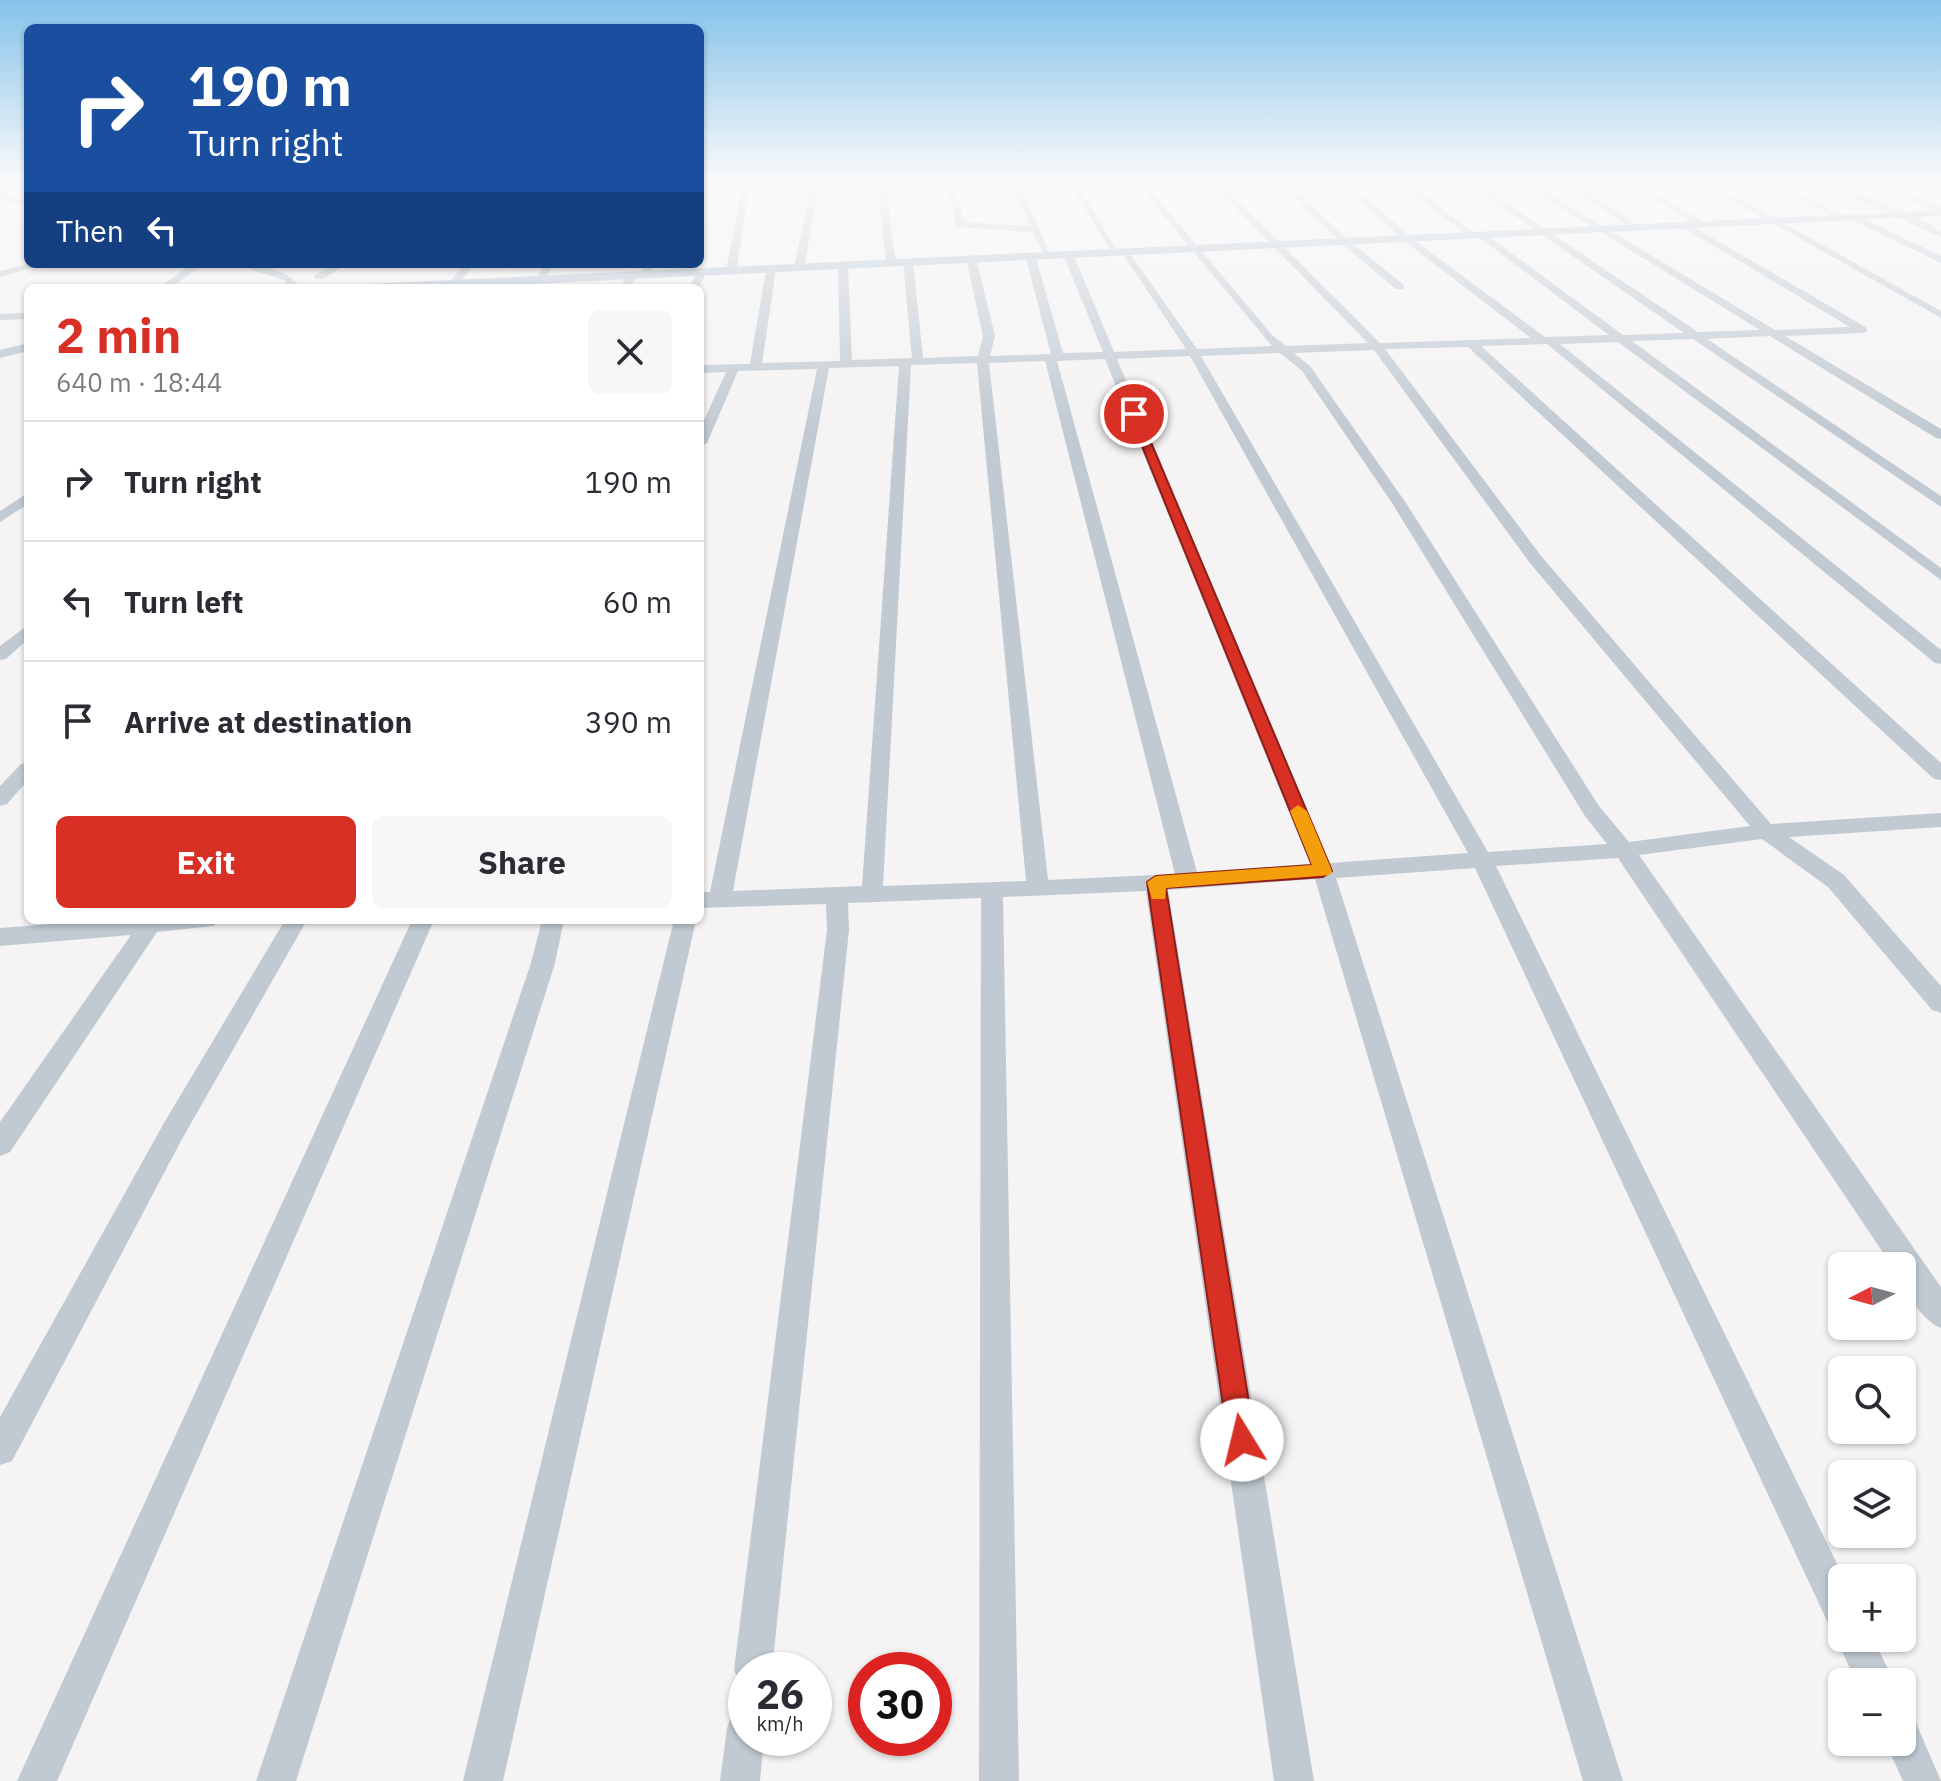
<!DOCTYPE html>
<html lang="en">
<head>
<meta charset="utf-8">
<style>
	:root { --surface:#fff; --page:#f7f7f7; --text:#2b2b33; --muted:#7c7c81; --line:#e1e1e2; --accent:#d93025 }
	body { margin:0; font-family:"IBM Plex Sans",sans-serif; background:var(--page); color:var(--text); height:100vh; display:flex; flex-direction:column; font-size:30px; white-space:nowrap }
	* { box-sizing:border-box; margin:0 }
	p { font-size:26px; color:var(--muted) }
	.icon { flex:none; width:44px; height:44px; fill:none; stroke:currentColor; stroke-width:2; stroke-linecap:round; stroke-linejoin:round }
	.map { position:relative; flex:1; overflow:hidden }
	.drawer { position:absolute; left:24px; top:284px; width:680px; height:640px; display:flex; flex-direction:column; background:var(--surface); border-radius:12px; box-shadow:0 2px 6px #0004 }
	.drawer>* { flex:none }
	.top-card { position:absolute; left:24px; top:24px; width:680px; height:244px; border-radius:12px; box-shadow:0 2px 6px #0004; background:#1a4fa0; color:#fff; overflow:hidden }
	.needle { width:52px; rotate:264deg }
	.controls { position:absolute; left:1828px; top:1252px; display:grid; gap:16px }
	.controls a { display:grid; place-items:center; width:88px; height:88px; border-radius:12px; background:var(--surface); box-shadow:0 2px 6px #0004; font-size:40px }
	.speed { position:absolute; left:728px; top:1652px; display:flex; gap:16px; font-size:40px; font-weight:700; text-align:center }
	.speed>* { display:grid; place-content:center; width:104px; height:104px; border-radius:50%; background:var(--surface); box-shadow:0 2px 6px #0004; line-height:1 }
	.speed small { font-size:20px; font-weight:400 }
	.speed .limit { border:12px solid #d22; background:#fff; color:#111 }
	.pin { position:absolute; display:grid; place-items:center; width:68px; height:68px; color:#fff; margin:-34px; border:4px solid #fff; border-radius:50%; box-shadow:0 2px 8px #0007 }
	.me { position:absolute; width:88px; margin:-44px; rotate:351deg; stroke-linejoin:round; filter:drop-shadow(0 0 6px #0008) }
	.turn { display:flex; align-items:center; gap:28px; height:168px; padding:0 32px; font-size:36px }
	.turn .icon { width:104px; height:104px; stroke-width:2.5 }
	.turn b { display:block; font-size:56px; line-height:68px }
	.then { display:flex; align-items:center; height:76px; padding:0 32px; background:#0003; gap:16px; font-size:30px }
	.round { display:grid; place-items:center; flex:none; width:84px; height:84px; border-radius:12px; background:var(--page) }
	.head { display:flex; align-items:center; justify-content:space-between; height:136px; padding:0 32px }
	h1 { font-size:48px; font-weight:700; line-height:60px; color:var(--accent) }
	.primary-button { display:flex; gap:16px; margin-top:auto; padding:16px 32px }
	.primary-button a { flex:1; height:92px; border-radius:12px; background:var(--accent); color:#fff; font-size:32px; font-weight:700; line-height:92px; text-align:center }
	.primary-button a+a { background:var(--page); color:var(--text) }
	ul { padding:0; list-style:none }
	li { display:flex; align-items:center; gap:24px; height:120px; padding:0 32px; border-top:2px solid var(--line) }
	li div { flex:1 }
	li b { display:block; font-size:30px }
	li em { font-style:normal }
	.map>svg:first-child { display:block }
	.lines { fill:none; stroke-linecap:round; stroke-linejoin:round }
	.minor { fill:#c1cad2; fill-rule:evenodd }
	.major { fill:#b3c2d1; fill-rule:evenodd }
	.route { fill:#d93025; stroke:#8d1f18; stroke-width:2 }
	.slow { fill:#f59e0b }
</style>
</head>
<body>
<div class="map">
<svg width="1941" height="1781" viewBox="0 0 1941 1781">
	<rect width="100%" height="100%" fill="#f5f3f3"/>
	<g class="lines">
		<!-- minor -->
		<g class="minor">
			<path d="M743 180H751L736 272 731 275 726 272Z"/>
			<path d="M812 180H820L804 268 799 271 794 268Z"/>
			<path d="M877 180H885L896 263 891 266 886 263Z"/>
			<path d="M945 180H953L964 222 1030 226 1010 180H1018L1051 257H1045L1033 232 957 227Z"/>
			<path d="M1067 180H1075L1119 254H1113Z"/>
			<path d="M1134 180H1142L1272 335 1286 346 1368 343 1208 180H1217L1380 343 1531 338 1403 240 1338 180H1347L1409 236 1545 337 1609 335 1476 235 1469 237 1396 180H1405L1476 235 1484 233 1623 335 1684 333 1463 180H1472L1698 332 1760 330 1516 180H1526L1775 330 1850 327 1679 225 1687 223 1867 328V332L1863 333 1785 336 1941 429V439L1936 438 1770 336 1707 339 1941 496V507L1693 339 1632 341 1941 568V580L1618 342 1560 344 1941 650V664L1935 663 1547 344 1481 346 1941 763V780L1934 779 1468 347 1385 349 1542 557 1771 824 1941 813V827L1789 837 1844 875 1941 986V1013L1932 1010 1828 887 1762 839 1639 855 1941 1287V1328C1920 1320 1902 1288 1902 1266H1892L1618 858 1496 866 1844 1578 1842 1638H1873L1894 1682H1856L1836 1638 1840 1629 1829 1625 1475 868 1336 878 1623 1781H1583L1315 879 1168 890 1314 1781H1274L1146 891 1003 897 1019 1781H979L981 898 848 903 849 930 772 1670H746V1686L740 1683 734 1670 827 930 826 904 700 908V892H710L817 369 738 371 707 443 700 447V429L726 372 700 373V365L750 364 766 270 771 267 776 270 762 363 840 361 838 266 843 263 848 266 852 360 912 358 903 262 908 259 913 262 923 358 978 356 983 336 966 258 971 255 976 258 995 336 990 356 1051 354 1025 255 1030 252 1035 255 1063 353 1103 352 1063 254 1068 251 1073 254 1114 352 1186 349 1121 251 1126 248 1197 349 1272 346ZM1374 350 1530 563 1750 826 1629 842 1599 806 1406 503 1310 366 1294 353ZM1280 353 1302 371 1392 503 1585 816 1607 844 1488 852 1201 356ZM1190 356 1468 853 1330 863 1117 359ZM1105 359 1310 864 1197 872 1057 361ZM1045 361 1175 874 1048 880 989 363ZM977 363 1026 881 883 886 911 365ZM899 366 862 886 733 891 829 368Z"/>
			<path d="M1276 180H1285L1347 239 1404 285V289H1396L1341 243Z"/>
			<path d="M1559 180H1568L1642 228 1634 230Z"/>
			<path d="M1624 180H1634L1706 224 1698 226Z"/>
			<path d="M1696 180H1706L1941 311V318Z"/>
			<path d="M1761 180H1771L1848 218 1841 220Z"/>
			<path d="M1814 180H1825L1907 213 1941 231V237Z"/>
			<path d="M1862 180H1873L1941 207V213Z"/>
			<path d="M1924 180 1941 182V188L1925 182Z"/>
			<path d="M0 192 28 202V208L0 198Z"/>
			<path d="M1850 215H1856L1941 256V263L1850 219Z"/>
			<path d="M28 264H44L0 277V271Z"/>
			<path d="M192 264H204L170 288H158Z"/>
			<path d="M235 264C259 264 287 269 302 288H291L284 280Z"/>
			<path d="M335 264H347L323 279H315V275Z"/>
			<path d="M464 264H474L458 285H450L449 283Z"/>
			<path d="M545 264H555L543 281H535Z"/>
			<path d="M644 264H654L650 275 645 278 640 275Z"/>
			<path d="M697 271 706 273 699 288H689Z"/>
			<path d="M629 274 638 276 629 288H619Z"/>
			<path d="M28 313V319L0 320V314Z"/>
			<path d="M28 493V504L0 522V511Z"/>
			<path d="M28 625V639L6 659 0 660V646Z"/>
			<path d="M28 762V780L7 804 0 806V786L21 764Z"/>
			<path d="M104 920H217L214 926 157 932 10 1152 0 1156V1122L131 935 0 946V928Z"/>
			<path d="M285 920H307L182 1139 12 1461 0 1465V1417L164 1123Z"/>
			<path d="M412 920H434L57 1781H17Z"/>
			<path d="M542 920H564L555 963 296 1781H256L531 963Z"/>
			<path d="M674 920H696L503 1781H463Z"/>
			<path d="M746 1709V1738H764L760 1781H720L727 1728 732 1714Z"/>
			<path d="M1902 1718 1916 1723 1941 1781H1903L1885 1742H1902Z"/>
		</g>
		<!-- major -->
		<g class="major">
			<path d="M1941 210V216L448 288H359L366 284Z"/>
			<path d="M28 343V351L0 358V350Z"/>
		</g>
	</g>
	<!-- sky -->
	<linearGradient id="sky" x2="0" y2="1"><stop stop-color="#85c3ea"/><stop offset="0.42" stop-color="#fafafa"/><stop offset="1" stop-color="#fafafa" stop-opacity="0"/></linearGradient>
	<rect width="1941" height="429" fill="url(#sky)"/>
	<!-- route -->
	<path class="route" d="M1134 411 1139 414 1332 871 1323 877 1166 888 1255 1440 1251 1450 1242 1454 1232 1450 1228 1440 1147 882 1156 876 1312 865 1129 414Z"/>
	<!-- slow -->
	<path class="slow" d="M1298 805 1307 811 1332 871 1330 875 1166 888 1165 899H1152L1147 882 1156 876 1312 865 1290 811Z"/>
</svg>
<div class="controls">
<a><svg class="needle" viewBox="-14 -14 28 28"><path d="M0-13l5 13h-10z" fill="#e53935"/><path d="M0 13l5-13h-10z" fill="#7c7c81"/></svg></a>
<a><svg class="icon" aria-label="search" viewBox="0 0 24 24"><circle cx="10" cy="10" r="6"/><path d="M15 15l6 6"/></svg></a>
<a><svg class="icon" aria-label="layers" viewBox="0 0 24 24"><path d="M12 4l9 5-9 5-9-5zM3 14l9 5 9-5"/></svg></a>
<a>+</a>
<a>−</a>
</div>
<div class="speed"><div>26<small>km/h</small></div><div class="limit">30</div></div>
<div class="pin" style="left:1134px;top:414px;background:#d93025"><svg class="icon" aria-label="arrive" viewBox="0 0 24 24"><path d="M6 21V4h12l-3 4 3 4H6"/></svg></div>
<svg class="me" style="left:1242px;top:1440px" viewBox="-20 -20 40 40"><circle r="19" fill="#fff"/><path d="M0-13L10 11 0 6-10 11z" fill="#d93025"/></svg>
<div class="top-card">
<div class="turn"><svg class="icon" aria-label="right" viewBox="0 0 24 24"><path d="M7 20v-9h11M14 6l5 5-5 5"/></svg><div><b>190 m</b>Turn right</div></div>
<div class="then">Then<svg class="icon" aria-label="left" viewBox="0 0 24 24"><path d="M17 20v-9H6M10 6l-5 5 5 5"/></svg></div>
</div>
<section class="drawer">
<div class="head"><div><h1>2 min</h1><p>640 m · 18:44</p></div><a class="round"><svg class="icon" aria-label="close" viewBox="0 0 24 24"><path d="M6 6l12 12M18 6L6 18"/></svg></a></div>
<ul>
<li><svg class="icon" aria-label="right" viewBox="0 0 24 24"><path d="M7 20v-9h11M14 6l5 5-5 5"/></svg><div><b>Turn right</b></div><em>190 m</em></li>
<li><svg class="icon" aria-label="left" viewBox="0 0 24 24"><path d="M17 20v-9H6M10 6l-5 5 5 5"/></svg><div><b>Turn left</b></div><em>60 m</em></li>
<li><svg class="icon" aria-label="arrive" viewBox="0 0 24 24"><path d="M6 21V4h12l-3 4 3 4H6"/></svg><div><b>Arrive at destination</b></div><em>390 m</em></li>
</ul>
<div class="primary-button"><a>Exit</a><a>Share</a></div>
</section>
</div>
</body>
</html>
